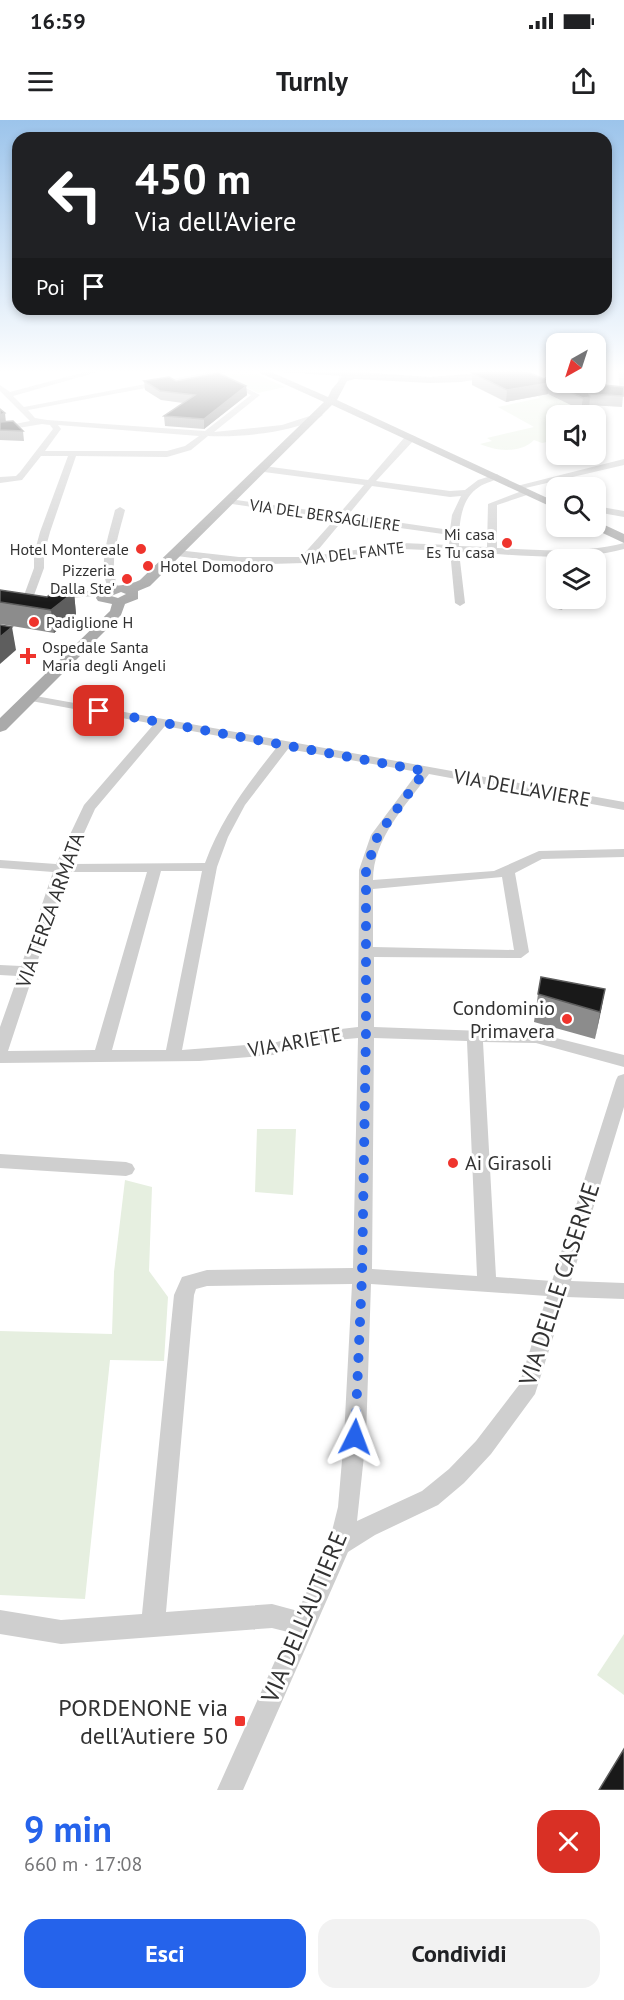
<!DOCTYPE html>
<html lang="it">
<head>
<meta charset="utf-8">
<style>
	:root { --surface:#fff; --page:#f2f2f2; --text:#202124; --muted:#757577; --accent:#2563eb }
	body { margin:0; font-family:"PT Sans",sans-serif; background:var(--page); color:var(--text); height:100vh; display:flex; flex-direction:column; font-size:22px; white-space:nowrap }
	* { box-sizing:border-box; margin:0 }
	p { font-size:20px; color:var(--muted) }
	.icon { flex:none; width:33px; height:33px; fill:none; stroke:currentColor; stroke-width:2; stroke-linecap:round; stroke-linejoin:round }
	.map { position:relative; height:1670px; overflow:hidden }
	.details { display:flex; flex-direction:column; background:var(--surface); flex:1 }
	.details>* { flex:none }
	.hud { position:absolute; left:12px; top:12px; width:600px; height:183px; border-radius:18px; box-shadow:0 3px 9px #0003; background:#202124; color:#fff; overflow:hidden }
	.needle { width:39px; rotate:219deg }
	.tools { position:absolute; left:546px; top:213px; display:grid; gap:12px }
	.tools a { display:grid; place-items:center; width:60px; height:60px; border-radius:12px; background:var(--surface); box-shadow:0 3px 9px #0003; font-size:30px }
	.pin { position:absolute; display:grid; place-items:center; width:51px; height:51px; color:#fff; margin:-26px; border-radius:12px; box-shadow:0 3px 9px #0006 }
	.me { position:absolute; width:66px; margin:-33px; rotate:3deg; stroke-linejoin:round; filter:drop-shadow(0 0 4px #0008) }
	.turn { display:flex; align-items:center; gap:21px; height:126px; padding:0 24px; font-size:27px }
	.turn .icon { width:78px; height:78px; stroke-width:2.5 }
	.turn b { display:block; font-size:42px; line-height:51px }
	.then { display:flex; align-items:center; height:57px; padding:0 24px; background:#0003; gap:12px; font-size:22px }
	.round { display:grid; place-items:center; flex:none; width:63px; height:63px; border-radius:18px; background:var(--page) }
	.head { display:flex; align-items:center; justify-content:space-between; height:102px; padding:0 24px }
	h1 { font-size:36px; font-weight:600; line-height:45px; color:var(--accent) }
	.primary-button { display:flex; gap:12px; margin-top:auto; padding:12px 24px }
	.primary-button a { flex:1; height:69px; border-radius:18px; background:var(--accent); color:#fff; font-size:24px; font-weight:600; line-height:69px; text-align:center }
	.primary-button a+a { background:var(--page); color:var(--text) }
	.status { display:flex; justify-content:space-between; align-items:center; height:42px; padding:0 30px; background:var(--surface); direction:ltr }
	.status svg { height:16px; fill:currentColor }
	header { display:flex; justify-content:space-between; align-items:center; height:78px; padding:0 24px; background:var(--surface); font-size:27px; font-weight:600 }
	.map>svg:first-child { display:block }
	.green { fill:#e6efe0 }
	.lines { fill:none; stroke-linecap:round; stroke-linejoin:round }
	.minor { fill:#cfcfcf; fill-rule:evenodd }
	.major { fill:#aaa; fill-rule:evenodd }
	.wall { fill:#8c8c8c }
	.shaded-wall { fill:#5e5e5e }
	.building { fill:#191919; stroke:#5e5e5e; stroke-width:1.5 }
	.route { stroke:#2563eb; stroke-width:10; stroke-dasharray:0 18 }
	.poi-dot { fill:#ef342d; stroke:#fff; stroke-width:2 }
	.labels { text-anchor:middle; dominant-baseline:central; stroke-width:6; stroke-linejoin:round; paint-order:stroke }
	.far-street-label { font-size:16px; fill:#323232; stroke:#fff }
	.far-poi-label { font-size:16px; fill:#323232; stroke:#fff; text-anchor:end }
	.street-label { font-size:20px; fill:#323232; stroke:#fff }
	.poi-label { font-size:20px; fill:#323232; stroke:#fff; text-anchor:end }
	.near-street-label { font-size:24px; fill:#323232; stroke:#fff }
	.near-poi-label { font-size:24px; fill:#323232; stroke:#fff; text-anchor:end }
</style>
</head>
<body>
<div class="status"><b>16:59</b><svg viewBox="0 0 49 12"><path d="M0 12V9h3v3zM5 12V6h3v6zM10 12V3h3v9zM15 12V0h3v12zM26 1h20v11H26zM47 4h2v5h-2z"/></svg></div>
<header><svg class="icon" aria-label="menu" viewBox="0 0 24 24"><path d="M4 6h16M4 12h16M4 18h16"/></svg>Turnly<svg class="icon" aria-label="share" viewBox="0 0 24 24"><path d="M12 15V3M7 8l5-5 5 5M5 13v7h14v-7"/></svg></header>
<div class="map">
<svg width="624" height="1670" viewBox="0 0 624 1670">
	<rect width="100%" height="100%" fill="#fff"/>
	<!-- green -->
	<g class="green">
		<path d="M248 250 250 251 285 267 258 273 219 255Z"/>
		<path d="M547 274 595 296H556V320L542 323 534 320C520 334 496 331 480 324L492 321 487 318 534 307 498 287 540 278 537 276Z"/>
		<path d="M257 1009H296L293 1075 255 1072Z"/>
		<path d="M125 1060 152 1067 149 1151 168 1177 164 1241 110 1240 85 1479 0 1475V1211L112 1214 114 1152Z"/>
		<path d="M624 1514V1575L597 1555Z"/>
	</g>
	<g class="lines">
		<!-- minor -->
		<g class="minor">
			<path d="M96 249H108L13 276 24 287 225 249H239L219 254 260 275 214 312 282 305 319 293 323 295C298 312 239 318 208 316L191 330 167 337 76 336 50 412 44 434V448L33 478 24 480 23 478 34 448V434L40 412 68 336H41L22 360 0 363V357L16 356 20 352 53 309 50 305 42 304 0 311V307L30 301 0 271V265L10 272ZM210 256 251 275 205 311 47 300 35 298 28 290ZM58 305 199 316 185 326 167 331H45L61 309Z"/>
			<path d="M347 249H355L346 257 344 264H338L339 256Z"/>
			<path d="M618 249H624V277L620 275Z"/>
			<path d="M412 315 416 317 415 319 376 361 450 371 465 370 478 360 497 354 501 357C495 361 486 362 479 367 460 379 459 405 459 426L487 427 488 384 527 369 531 372 530 374 497 385V428C540 430 582 434 624 423V429C571 443 514 434 459 432L465 483 460 486 455 483 450 431 403 429 304 443 270 444 208 440 177 436 172 433 177 430 239 437H301L335 399 232 384 229 383V379L339 394 364 365 264 352 260 349 264 346 368 360 404 318ZM372 366 450 377 461 376 452 395 450 410 348 395ZM343 400 450 415 449 425 403 423 313 436Z"/>
			<path d="M624 339V345L517 370 513 367Z"/>
			<path d="M596 386 624 391V397L596 392Z"/>
			<path d="M120 387 125 390C119 414 107 446 119 469L114 472 110 471C96 448 109 415 115 390Z"/>
			<path d="M104 470 109 473 108 475 56 479 51 476 56 473Z"/>
			<path d="M557 478H567L562 490 553 488Z"/>
			<path d="M30 575 624 682V690L429 654C406 685 373 719 373 760L494 751 539 731 624 729V737L542 739 515 753 529 832 521 838 374 837V907L536 913 624 935V947L536 923 483 922 496 1157 552 1161 616 960 618 956 624 954V987L571 1161 624 1163V1179L566 1177 535 1274 491 1334 464 1363 438 1385 375 1415 348 1432 243 1670H217L288 1512 272 1508 61 1524 0 1514V1490L61 1500 142 1494 174 1175 182 1157 207 1150 353 1148 358 918 315 922 273 935 199 941 0 943V907L18 856 0 855V845L21 846 53 752 0 748V740L56 744 84 685 154 604 26 580V576ZM165 606 277 627C247 665 222 697 205 743L70 744 95 689ZM288 629 418 652 371 715 359 750 358 907 315 912 273 923 182 930 217 747 228 717 245 685ZM161 751H202L166 930H112ZM67 752H147L95 930 8 931ZM502 757 514 830 373 827V769ZM374 918 467 921 477 1156 372 1149ZM352 1164 344 1317 338 1387 329 1423 298 1491 272 1484 166 1492 194 1175 196 1169 207 1166ZM371 1164 547 1176 519 1265 476 1321 449 1349 422 1371 357 1401 366 1317Z"/>
			<path d="M0 1034 126 1042 132 1044 135 1049 132 1054 126 1056 0 1048Z"/>
		</g>
		<!-- major -->
		<g class="major">
			<path d="M251 249H264L328 277 332 269 343 256 281 252 276 249H317L430 257 529 249 524 252 461 262 430 263 355 259 347 261 337 280 556 382V389L332 285 150 466 138 471V479L125 484 121 495 6 610 0 612V598L110 491 112 484 98 481 96 478 101 468C115 465 128 466 140 460L324 282ZM121 472 126 474 118 478 111 476Z"/>
			<path d="M596 401 624 414V423L592 408 596 406Z"/>
		</g>
	</g>
	<!-- wall -->
	<g class="wall">
		<path d="M472 253 593 264 623 276 622 287 589 285V289L581 290 548 274 506 282 472 265Z"/>
		<path d="M144 261H176L246 266 247 275 204 309 165 306 164 296 183 283 161 280 145 270Z"/>
		<path d="M0 289 6 302 23 311 24 321 0 320Z"/>
		<path d="M0 470 47 477 74 472 76 494 54 513 0 504Z"/>
		<path d="M605 869 595 919 534 902 538 874Z"/>
	</g>
	<!-- shaded-wall -->
	<g class="shaded-wall">
		<path d="M549 263 548 274 506 282 507 270Z"/>
		<path d="M246 266 247 275 204 309V299Z"/>
		<path d="M590 277 589 289 581 290 583 278Z"/>
		<path d="M5 293 6 303 0 305V295Z"/>
		<path d="M74 472 76 494 54 513 51 490Z"/>
		<path d="M12 507 16 530 0 544V517Z"/>
		<path d="M605 869 600 896 595 919 600 892Z"/>
	</g>
	<!-- building -->
	<g class="building">
		<path d="M499 249H521L544 259 552 254H556V262H593V264L624 267 623 276 589 274 590 277 583 278 549 263 507 270 472 253Z"/>
		<path d="M218 253 246 266 204 299 164 296 195 275 160 271 144 261 169 257 176 261Z"/>
		<path d="M0 289 5 293 0 295Z"/>
		<path d="M13 301 23 311 0 310V302Z"/>
		<path d="M56 469 74 472 51 490 0 482V470L47 477Z"/>
		<path d="M0 505 12 507 0 517Z"/>
		<path d="M541 857 605 869 600 892 538 874Z"/>
		<path d="M624 1629V1670H599Z"/>
	</g>
	<!-- sky -->
	<linearGradient id="sky" x2="0" y2="1"><stop stop-color="#9cc4eb"/><stop offset="0.52" stop-color="#fff"/><stop offset="1" stop-color="#fff" stop-opacity="0"/></linearGradient>
	<rect width="624" height="483" fill="url(#sky)"/>
	<g class="lines">
		<!-- route -->
		<path class="route" d="M99 591 425 651 378 715 366 750V912L362 1156 355 1317"/>
	</g>
	<!-- markers -->
	<g class="poi-dot">
		<circle cx="507" cy="423" r="6"/>
		<circle cx="141" cy="429" r="6"/>
		<circle cx="148" cy="446" r="6"/>
		<circle cx="127" cy="459" r="6"/>
		<circle cx="34" cy="502" r="6"/>
		<path d="M25 527h6v6h6v6h-6v6h-6v-6h-6v-6h6z"/>
		<circle cx="567" cy="899" r="6"/>
		<circle cx="453" cy="1043" r="6"/>
		<rect x="234" y="1595" width="12" height="12" rx="3"/>
	</g>
	<g class="labels">
		<!-- far-street labels -->
		<g class="far-street-label">
			<text transform="translate(325 395) rotate(8)">VIA DEL BERSAGLIERE</text>
			<text transform="translate(353 433) rotate(-7)">VIA DEL FANTE</text>
		</g>
		<!-- far-poi labels -->
		<g class="far-poi-label">
			<text x="495" y="414">Mi casa<tspan x="495" dy="18">Es Tu casa</tspan></text>
			<text x="129" y="429">Hotel Montereale</text>
			<text x="160" y="446" text-anchor="start">Hotel Domodoro</text>
			<text x="115" y="450">Pizzeria<tspan x="115" dy="18">Dalla Ste'</tspan></text>
			<text x="46" y="502" text-anchor="start">Padiglione H</text>
			<text x="42" y="527" text-anchor="start">Ospedale Santa<tspan x="42" dy="18">Maria degli Angeli</tspan></text>
		</g>
		<!-- street labels -->
		<g class="street-label">
			<text transform="translate(522 668) rotate(10)">VIA DELL'AVIERE</text>
			<text transform="translate(50 790) rotate(-70)">VIA TERZA ARMATA</text>
			<text transform="translate(295 922) rotate(-10)">VIA ARIETE</text>
		</g>
		<!-- poi labels -->
		<g class="poi-label">
			<text x="555" y="888">Condominio<tspan x="555" dy="23">Primavera</tspan></text>
			<text x="465" y="1043" text-anchor="start">Ai Girasoli</text>
		</g>
		<!-- near-street labels -->
		<g class="near-street-label">
			<text transform="translate(559 1164) rotate(-72)">VIA DELLE CASERME</text>
			<text transform="translate(304 1497) rotate(-67)">VIA DELL'AUTIERE</text>
		</g>
		<!-- near-poi labels -->
		<g class="near-poi-label">
			<text x="228" y="1587">PORDENONE via<tspan x="228" dy="28">dell'Autiere 50</tspan></text>
		</g>
	</g>
</svg>
<div class="tools">
<a><svg class="needle" viewBox="-14 -14 28 28"><path d="M0-13l5 13h-10z" fill="#e53935"/><path d="M0 13l5-13h-10z" fill="#757577"/></svg></a>
<a><svg class="icon" aria-label="sound" viewBox="0 0 24 24"><path d="M4 9h4l5-4v14l-5-4H4zM17 9q2 3 0 6"/></svg></a>
<a><svg class="icon" aria-label="search" viewBox="0 0 24 24"><circle cx="10" cy="10" r="6"/><path d="M15 15l6 6"/></svg></a>
<a><svg class="icon" aria-label="layers" viewBox="0 0 24 24"><path d="M12 4l9 5-9 5-9-5zM3 14l9 5 9-5"/></svg></a>
</div>
<div class="pin" style="left:99px;top:591px;background:#d93025"><svg class="icon" aria-label="arrive" viewBox="0 0 24 24"><path d="M6 21V4h12l-3 4 3 4H6"/></svg></div>
<svg class="me" style="left:355px;top:1317px" viewBox="-20 -20 40 40"><path d="M0-17L14 15 0 8-14 15z" fill="#2563eb" stroke="#fff" stroke-width="4"/></svg>
<div class="hud">
<div class="turn"><svg class="icon" aria-label="left" viewBox="0 0 24 24"><path d="M17 20v-9H6M10 6l-5 5 5 5"/></svg><div><b>450 m</b>Via dell'Aviere</div></div>
<div class="then">Poi<svg class="icon" aria-label="arrive" viewBox="0 0 24 24"><path d="M6 21V4h12l-3 4 3 4H6"/></svg></div>
</div>
</div>
<section class="details">
<div class="head"><div><h1>9 min</h1><p>660 m · 17:08</p></div><a class="round" style="background:#d93025;color:#fff"><svg class="icon" aria-label="close" viewBox="0 0 24 24"><path d="M6 6l12 12M18 6L6 18"/></svg></a></div>
<div class="primary-button"><a>Esci</a><a>Condividi</a></div>
</section>
</body>
</html>
